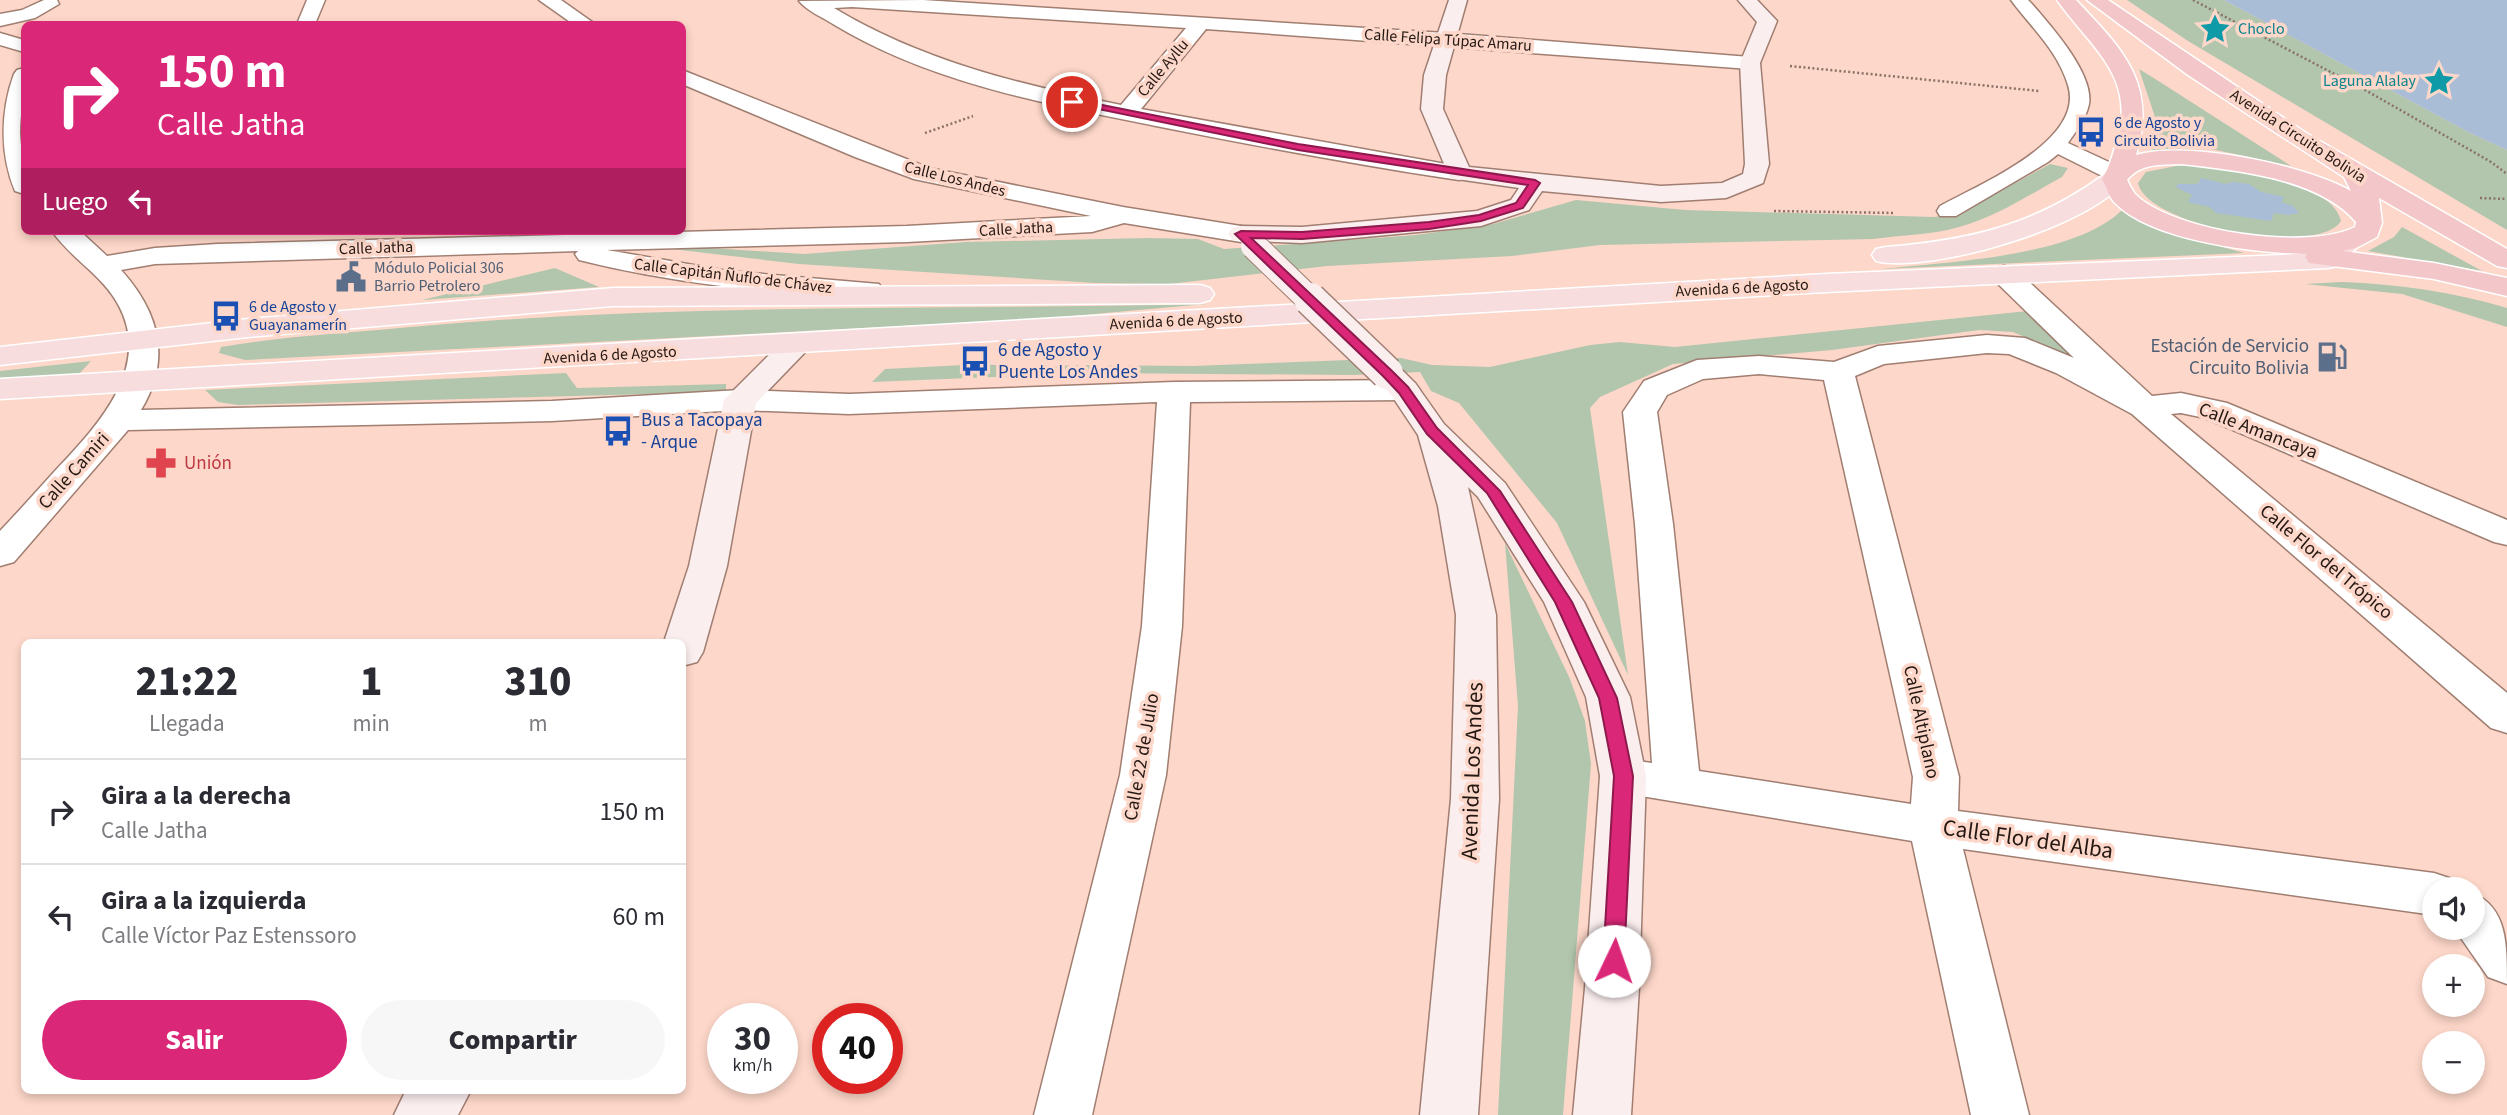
<!DOCTYPE html>
<html lang="es">
<head>
<meta charset="utf-8">
<style>
	:root { --surface:#fff; --page:#f7f7f7; --text:#2b2b33; --muted:#7c7c81; --line:#e1e1e2; --accent:#db2777 }
	body { margin:0; font-family:"Source Sans 3",sans-serif; background:var(--page); color:var(--text); height:100vh; display:flex; flex-direction:column; font-size:26px; white-space:nowrap }
	* { box-sizing:border-box; margin:0 }
	p { font-size:23px; color:var(--muted) }
	.icon { flex:none; width:38px; height:38px; fill:none; stroke:currentColor; stroke-width:2; stroke-linecap:round; stroke-linejoin:round }
	.map { position:relative; flex:1; overflow:hidden }
	.side { position:absolute; left:21px; top:639px; width:665px; height:455px; display:flex; flex-direction:column; background:var(--surface); border-radius:10px; box-shadow:0 4px 10px #0003 }
	.side>* { flex:none }
	.guide { position:absolute; left:21px; top:21px; width:665px; height:214px; border-radius:10px; box-shadow:0 4px 10px #0003; background:#db2777; color:#fff; overflow:hidden }
	.fabs { position:absolute; left:2422px; top:877px; display:grid; gap:14px }
	.fabs a { display:grid; place-items:center; width:63px; height:63px; border-radius:50%; background:var(--surface); box-shadow:0 4px 10px #0003; font-size:35px }
	.speed { position:absolute; left:707px; top:1003px; display:flex; gap:14px; font-size:35px; font-weight:700; text-align:center }
	.speed>* { display:grid; place-content:center; width:91px; height:91px; border-radius:50%; background:var(--surface); box-shadow:0 4px 10px #0003; line-height:1 }
	.speed small { font-size:18px; font-weight:400 }
	.speed .limit { border:10px solid #d22; background:#fff; color:#111 }
	.pin { position:absolute; display:grid; place-items:center; width:60px; height:60px; color:#fff; margin:-30px; border:4px solid #fff; border-radius:50%; box-shadow:0 2px 7px #0007 }
	.me { position:absolute; width:77px; margin:-38px; rotate:3deg; stroke-linejoin:round; filter:drop-shadow(0 0 5px #0008) }
	.turn { display:flex; align-items:center; gap:24px; height:147px; padding:0 21px; font-size:32px }
	.turn .icon { width:91px; height:91px; stroke-width:2.5 }
	.turn b { display:block; font-size:49px; line-height:60px }
	.then { display:flex; align-items:center; height:66px; padding:0 21px; background:#0003; gap:14px; font-size:26px }
	.eta { display:flex; justify-content:space-evenly; align-items:center; height:119px; text-align:center }
	.eta b { font-size:42px; font-weight:800; line-height:49px }
	.button { display:flex; gap:14px; margin-top:auto; padding:14px 21px }
	.button a { flex:1; height:80px; border-radius:42px; background:var(--accent); color:#fff; font-size:28px; font-weight:800; line-height:80px; text-align:center }
	.button a+a { background:var(--page); color:var(--text) }
	ul { padding:0; list-style:none }
	li { display:flex; align-items:center; gap:21px; height:105px; padding:0 21px; border-top:2px solid var(--line) }
	li div { flex:1 }
	li b { display:block; font-size:26px }
	li em { font-style:normal }
	.map>svg:first-child { display:block }
	.green { fill:#b1c6ad }
	.water { fill:#a9bdd7 }
	.lines { fill:none; stroke-linecap:round; stroke-linejoin:round }
	.lane-casing { stroke:#a07e71; stroke-width:3 }
	.street-casing { stroke:#a07e71; stroke-width:3 }
	.secondary-casing { stroke:#a07e71; stroke-width:3 }
	.primary-casing { stroke:#fff; stroke-width:3 }
	.highway-casing { stroke:#fff; stroke-width:3 }
	.path { stroke:#8a7268; stroke-width:2.5; stroke-dasharray:2 2.5; stroke-linecap:butt }
	.lane { fill:#fff; fill-rule:evenodd }
	.street { fill:#fff; fill-rule:evenodd }
	.secondary { fill:#fbeeef; fill-rule:evenodd }
	.primary { fill:#f8dddf; fill-rule:evenodd }
	.highway { fill:#f3c7ca; fill-rule:evenodd }
	.secondary-bridge-far1-casing { stroke:#a07e71; stroke-width:28; stroke-linecap:butt }
	.secondary-bridge-casing { stroke:#a07e71; stroke-width:35; stroke-linecap:butt }
	.secondary-bridge-far1 { stroke:#fbeeef; stroke-width:26 }
	.secondary-bridge { stroke:#fbeeef; stroke-width:32 }
	.route { fill:#db2777; stroke:#8e194d; stroke-width:2 }
	.labels { text-anchor:middle; dominant-baseline:central; stroke-width:7; stroke-linejoin:round; paint-order:stroke }
	.far-culture-label { font-size:16px; fill:#0d838f; stroke:#fdd7c9; text-anchor:start }
	.far-street-label { font-size:16px; fill:#251813; stroke:#fdd7c9 }
	.far-transit-label { font-size:16px; fill:#164399; stroke:#fdd7c9; text-anchor:start }
	.far-service-label { font-size:16px; fill:#4e5e75; stroke:#fdd7c9; text-anchor:start }
	.service-label { font-size:19px; fill:#4e5e75; stroke:#fdd7c9; text-anchor:end }
	.transit-label { font-size:19px; fill:#164399; stroke:#fdd7c9; text-anchor:start }
	.street-label { font-size:19px; fill:#251813; stroke:#fdd7c9 }
	.health-label { font-size:19px; fill:#be3a42; stroke:#fdd7c9; text-anchor:start }
	.near-street-label { font-size:23px; fill:#251813; stroke:#fdd7c9 }
</style>
</head>
<body>
<div class="map">
<svg width="2507" height="1115" viewBox="0 0 2507 1115">
	<rect width="100%" height="100%" fill="#fdd7c9"/>
	<!-- green -->
	<g class="green">
		<path d="M2127 0H2224L2470 133 2507 150V230L2188 41Z"/>
		<path d="M2139 69 2160 82 2291 166 2211 149 2152 150 2157 123Z"/>
		<path d="M2050 164 2068 168 2062 177C2029 195 1996 217 1959 227 1932 235 1901 235 1873 239L1600 245 1512 256 1327 266 1169 284 1095 283 799 264 672 249 695 247 804 254 966 242 1147 238 1198 239 1224 249 1416 235 1493 224 1576 200 1685 210 1934 217 1960 213Z"/>
		<path d="M2181 165C2218 166 2330 177 2341 221 2318 258 2146 226 2138 183L2146 172Z"/>
		<path d="M2122 210 2158 229 2244 253 1882 269C1947 262 2075 257 2122 210Z"/>
		<path d="M2402 227 2482 271 2368 251 2394 237Z"/>
		<path d="M555 268 599 287 422 300Z"/>
		<path d="M2342 282C2399 284 2453 292 2507 308V327L2402 294 2305 284Z"/>
		<path d="M1206 304 1038 319 245 360 219 353 221 347C284 336 348 333 411 327 675 303 941 310 1206 304Z"/>
		<path d="M2028 311 2104 371 2013 332 1979 330 1832 350 1673 364 1600 397 1590 408 1628 675 1557 523 1459 403 1431 391 1420 372 1353 375 1092 373 872 382 885 369 984 364 1035 369 1070 365 1193 366 1401 358 1432 365 1490 367 1590 345 1620 342 1675 347Z"/>
		<path d="M91 361 78 375 0 378V371Z"/>
		<path d="M566 373 577 388 726 384V392L238 405 218 402 205 390Z"/>
		<path d="M1505 543 1570 679 1585 721 1591 764 1563 1115H1498L1518 706Z"/>
	</g>
	<!-- water -->
	<g class="water">
		<path d="M2224 0H2507V150L2470 133Z"/>
		<path d="M2201 178 2226 184 2233 182 2249 184 2261 192 2284 197 2281 202 2293 206 2299 213 2288 215 2274 213 2271 221 2216 213 2210 207 2188 202 2192 195 2176 187 2178 184H2198Z"/>
	</g>
	<g class="lines">
		<!-- lane casing -->
		<g class="lane-casing">
			<path id="lane" d="M2011 0H2028L2032 4C2051 26 2094 74 2089 104 2086 119 2076 131 2068 143L2124 169 2127 174 2124 179H2108L2058 154 2048 162 1956 216H1940L1937 211 1940 206C1978 185 2086 141 2068 85 2058 51 2031 27 2011 0Z"/>
		</g>
		<!-- street casing -->
		<g class="street-casing">
			<g id="street">
				<path d="M44 0H57L59 4 35 18 0 26V14L22 10Z"/>
				<path d="M307 0H325L315 24H297Z"/>
				<path d="M539 0H561L595 24H573Z"/>
				<path d="M923 0 1445 33 1750 57 1757 59 1760 63 1757 67 1750 69 1206 29 1141 109 1468 168 1471 173 1468 178 1459 180C1357 165 1257 146 1156 126 1047 104 930 83 833 24 822 17 807 11 799 1ZM852 7 1186 28 1121 105C1021 85 922 61 834 8Z"/>
				<path d="M0 33 24 40V52L0 45Z"/>
				<path d="M24 68C26 90 20 111 20 133 21 154 26 173 24 194L15 191C0 155 0 112 14 74L17 70Z"/>
				<path d="M682 70 929 168 1123 207 1241 226 1250 228 1254 234 1250 240 1241 242 1124 223 1092 232 907 242 607 250 728 271 879 284 883 290 879 296 869 299C771 293 675 284 579 260L575 254 578 251 155 264 121 270C159 312 172 359 141 410L552 401 740 390 849 394 1174 382 1404 380 1415 383 1420 390 1415 397 1404 400 1190 402 1182 626 1166 775 1092 1115H1034L1120 775 1142 626 1157 402 849 414 740 410 552 421 128 430 14 562 0 566V531C18 512 36 492 54 472 94 429 153 370 119 306 103 275 71 259 52 231H80L107 256 155 248 217 244 907 226 1091 216 914 179 855 157 682 84Z"/>
				<path d="M2004 266 2014 268 2152 396 2181 393 2227 403 2507 520V545L2494 542 2205 418 2181 413 2171 414 2507 693V733L2491 728 2132 414 2056 373 2009 354 1987 353 1884 364 1855 376 1959 777 1958 811 2434 873 2452 879 2457 889H2434V915L1963 849 2029 1115H1971L1912 841 1623 793 1607 788 1600 776 1607 764 1623 759 1652 763 1635 524 1623 412 1644 381 1697 360 1759 356 1834 362 1878 346 1987 335 2025 338 2074 358 1994 280 1990 274 1994 268ZM1759 374 1824 380 1913 777 1911 804 1699 771 1673 524 1657 412 1667 395 1703 379Z"/>
				<path d="M2473 893C2507 908 2507 943 2507 984L2488 977 2454 928H2473Z"/>
			</g>
		</g>
		<!-- secondary casing -->
		<g class="secondary-casing">
			<g id="secondary">
				<path d="M1449 0H1467L1446 75 1443 109 1469 167 1661 186 1722 183 1743 174 1745 164 1740 63 1757 22 1738 0H1757L1777 21 1760 63 1769 164 1763 183 1726 198 1661 202 1542 191 1529 210 1481 226 1302 243 1232 240 1228 234 1232 228 1241 226 1302 227 1477 211 1511 200 1519 188 1450 178 1421 109 1424 75Z"/>
				<path d="M798 335 809 337 813 344 756 403 727 566 703 652 697 662 682 666V642H664L689 566 724 400 787 337Z"/>
				<path d="M1387 363 1398 366 1415 383 1444 424 1505 483 1584 602 1630 697 1646 776 1639 988 1631 1115H1573L1585 988 1600 776 1586 697 1544 602 1478 497 1468 487 1496 615 1499 799 1478 1115H1420L1451 799 1456 615 1438 506 1418 435 1392 396 1371 373 1376 366Z"/>
				<path d="M406 1090H471L458 1115H394Z"/>
			</g>
		</g>
		<!-- primary casing -->
		<g class="primary-casing">
			<g id="primary">
				<path d="M2114 172 2123 174 2126 179C2094 226 1930 274 1876 261L1872 255 1876 249 1886 247C1971 240 2035 225 2105 174Z"/>
				<path d="M2347 235 2357 237 2361 243 2338 266 2328 268 1826 292 0 399V379L1826 274 2283 255 2320 252 2337 237Z"/>
				<path d="M1200 285 1210 288 1214 294 1210 300 1200 303 613 306 248 337 0 365V347L248 319 613 288Z"/>
			</g>
		</g>
		<!-- highway casing -->
		<g class="highway-casing">
			<path id="highway" d="M2057 0H2076C2122 49 2158 83 2136 155 2188 140 2304 165 2351 191L2344 177 2188 75 2087 0H2108L2306 133 2507 249V268L2497 266 2379 198 2382 223 2377 237 2356 248 2342 251 2434 263 2507 278V296L2434 279 2309 263 2305 257 2307 254C2256 253 2152 241 2115 203 2109 197 2106 186 2102 179 2109 168 2112 157 2116 144 2138 77 2091 48 2057 0ZM2181 164C2235 170 2319 178 2356 222L2355 227C2308 251 2173 232 2135 194 2132 190 2129 184 2127 180 2141 163 2160 165 2181 164Z"/>
		</g>
		<!-- path -->
		<g class="path">
			<path d="M2193 0 2367 91 2491 162 2507 174"/>
			<path d="M1790 66 2039 91"/>
			<path d="M925 133 973 116"/>
			<path d="M2480 198 2507 199"/>
			<path d="M1774 211 1895 213"/>
		</g>
		<!-- lane -->
		<use href="#lane" class="lane"/>
		<!-- street -->
		<use href="#street" class="street"/>
		<!-- secondary -->
		<use href="#secondary" class="secondary"/>
		<!-- primary -->
		<use href="#primary" class="primary"/>
		<!-- highway -->
		<use href="#highway" class="highway"/>
		<!-- secondary-bridge-far1 casing -->
		<g class="secondary-bridge-far1-casing">
			<path id="secondary-bridge-far1" d="M1254 246 1311 301"/>
		</g>
		<!-- secondary-bridge casing -->
		<g class="secondary-bridge-casing">
			<path id="secondary-bridge" d="M1310 299 1387 373"/>
		</g>
		<!-- secondary-bridge-far1 -->
		<use href="#secondary-bridge-far1" class="secondary-bridge-far1"/>
		<!-- secondary-bridge -->
		<use href="#secondary-bridge" class="secondary-bridge"/>
	</g>
	<!-- route -->
	<path class="route" d="M1072 99 1298 144 1535 180 1540 183 1523 208 1481 221 1429 229 1302 239 1251 238 1392 371 1408 387 1437 428 1500 491 1572 602 1617 698 1633 776 1624 961 1621 968 1614 971 1606 968 1603 961 1614 776 1599 698 1555 602 1487 493 1427 434 1399 393 1383 376 1235 234 1241 231 1302 232 1429 222 1479 215 1516 203 1528 185 1298 150 1069 103V100Z"/>
	<!-- icons -->
	<defs>
		<g id="sight-bare" transform="scale(2.415)"><path d="M0-6L1.8-2.2L6-1.7L2.9 1.2L3.7 5.4L0 3.3L-3.7 5.4L-2.9 1.2L-6-1.7L-1.8-2.2Z" fill="#0f9aa8" stroke="#fdd7c9" stroke-width="2.5" paint-order="stroke"/></g>
		<g id="bus-bare" transform="scale(2.415)"><path d="M-5-6H5V4H4V6H2V4H-2V6H-4V4H-5ZM-3.5-4V0h7V-4ZM-3.5 1.2v1.5H-2V1.2ZM2 1.2v1.5H3.5V1.2Z" fill="#1a4fb4" stroke="#fdd7c9" stroke-width="2.5" paint-order="stroke"/></g>
		<g id="civic-bare" transform="scale(2.415)"><path d="M-.6-6.5H3V-4.5H.6V-3L4-1V1h2V6H-6V1h2V-1L-.6-3ZM-1.2 2.5V6h2.4V2.5Z" fill="#5c6f8a" stroke="#fdd7c9" stroke-width="2.5" paint-order="stroke"/></g>
		<g id="fuel-bare" transform="scale(2.415)"><path d="M-5.5-6h7V0h2V4h1.3V-2.5L3-4.5l.8-.8L6-3V5H2.5V1h-1V6h-7ZM-4.2-4.7v3.2H.2V-4.7Z" fill="#5c6f8a" stroke="#fdd7c9" stroke-width="2.5" paint-order="stroke"/></g>
		<g id="pharmacy-bare" transform="scale(2.415)"><path d="M-2-6h4v4h4v4h-4v4h-4v-4h-4v-4h4Z" fill="#e0444e" stroke="#fdd7c9" stroke-width="2.5" paint-order="stroke"/></g>
	</defs>
	<g fill-rule="evenodd">
		<use href="#sight-bare" x="2215" y="29"/>
		<use href="#sight-bare" x="2439" y="81"/>
		<use href="#bus-bare" x="2091" y="132"/>
		<use href="#civic-bare" x="351" y="277"/>
		<use href="#bus-bare" x="226" y="316"/>
		<use href="#fuel-bare" x="2332" y="357"/>
		<use href="#bus-bare" x="975" y="361"/>
		<use href="#bus-bare" x="618" y="431"/>
		<use href="#pharmacy-bare" x="161" y="463"/>
	</g>
	<g class="labels">
		<!-- far-culture labels -->
		<g class="far-culture-label">
			<text x="2238" y="29">Choclo</text>
			<text x="2416" y="81" text-anchor="end">Laguna Alalay</text>
		</g>
		<!-- far-street labels -->
		<g class="far-street-label">
			<text transform="translate(1448 40) rotate(4)">Calle Felipa Túpac Amaru</text>
			<text transform="translate(1163 68) rotate(-50)">Calle Ayllu</text>
			<text transform="translate(2298 136) rotate(33)">Avenida Circuito Bolivia</text>
			<text transform="translate(955 179) rotate(14)">Calle Los Andes</text>
			<text transform="translate(1016 229) rotate(-3)">Calle Jatha</text>
			<text transform="translate(376 248) rotate(-2)">Calle Jatha</text>
			<text transform="translate(733 276) rotate(7)">Calle Capitán Ñuflo de Chávez</text>
			<text transform="translate(1742 288) rotate(-3)">Avenida 6 de Agosto</text>
			<text transform="translate(1176 321) rotate(-3)">Avenida 6 de Agosto</text>
			<text transform="translate(610 355) rotate(-3)">Avenida 6 de Agosto</text>
		</g>
		<!-- far-transit labels -->
		<g class="far-transit-label">
			<text x="2114" y="123">6 de Agosto y<tspan x="2114" dy="18">Circuito Bolivia</tspan></text>
			<text x="249" y="307">6 de Agosto y<tspan x="249" dy="18">Guayanamerín</tspan></text>
		</g>
		<!-- far-service labels -->
		<g class="far-service-label">
			<text x="374" y="268">Módulo Policial 306<tspan x="374" dy="18">Barrio Petrolero</tspan></text>
		</g>
		<!-- service labels -->
		<g class="service-label">
			<text x="2309" y="346">Estación de Servicio<tspan x="2309" dy="22">Circuito Bolivia</tspan></text>
		</g>
		<!-- transit labels -->
		<g class="transit-label">
			<text x="998" y="350">6 de Agosto y<tspan x="998" dy="22">Puente Los Andes</tspan></text>
			<text x="641" y="420">Bus a Tacopaya<tspan x="641" dy="22">- Arque</tspan></text>
		</g>
		<!-- street labels -->
		<g class="street-label">
			<text transform="translate(2258 431) rotate(21)">Calle Amancaya</text>
			<text transform="translate(74 471) rotate(-48)">Calle Camiri</text>
			<text transform="translate(2326 562) rotate(40)">Calle Flor del Trópico</text>
			<text transform="translate(1921 722) rotate(78)">Calle Altiplano</text>
			<text transform="translate(1142 757) rotate(-80)">Calle 22 de Julio</text>
		</g>
		<!-- health labels -->
		<g class="health-label">
			<text x="184" y="463">Unión</text>
		</g>
		<!-- near-street labels -->
		<g class="near-street-label">
			<text transform="translate(1472 771) rotate(-88)">Avenida Los Andes</text>
			<text transform="translate(2028 839) rotate(8)">Calle Flor del Alba</text>
		</g>
	</g>
</svg>
<div class="fabs">
<a><svg class="icon" aria-label="sound" viewBox="0 0 24 24"><path d="M4 9h4l5-4v14l-5-4H4zM17 9q2 3 0 6"/></svg></a>
<a>+</a>
<a>−</a>
</div>
<div class="speed"><div>30<small>km/h</small></div><div class="limit">40</div></div>
<div class="pin" style="left:1072px;top:102px;background:#d93025"><svg class="icon" aria-label="arrive" viewBox="0 0 24 24"><path d="M6 21V4h12l-3 4 3 4H6"/></svg></div>
<svg class="me" style="left:1614px;top:961px" viewBox="-20 -20 40 40"><circle r="19" fill="#fff"/><path d="M0-13L10 11 0 6-10 11z" fill="#db2777"/></svg>
<div class="guide">
<div class="turn"><svg class="icon" aria-label="right" viewBox="0 0 24 24"><path d="M7 20v-9h11M14 6l5 5-5 5"/></svg><div><b>150 m</b>Calle Jatha</div></div>
<div class="then">Luego<svg class="icon" aria-label="left" viewBox="0 0 24 24"><path d="M17 20v-9H6M10 6l-5 5 5 5"/></svg></div>
</div>
<section class="side">
<div class="eta">
<div><b>21:22</b><p>Llegada</p></div>
<div><b>1</b><p>min</p></div>
<div><b>310</b><p>m</p></div>
</div>
<ul>
<li><svg class="icon" aria-label="right" viewBox="0 0 24 24"><path d="M7 20v-9h11M14 6l5 5-5 5"/></svg><div><b>Gira a la derecha</b><p>Calle Jatha</p></div><em>150 m</em></li>
<li><svg class="icon" aria-label="left" viewBox="0 0 24 24"><path d="M17 20v-9H6M10 6l-5 5 5 5"/></svg><div><b>Gira a la izquierda</b><p>Calle Víctor Paz Estenssoro</p></div><em>60 m</em></li>
</ul>
<div class="button"><a>Salir</a><a>Compartir</a></div>
</section>
</div>
</body>
</html>
